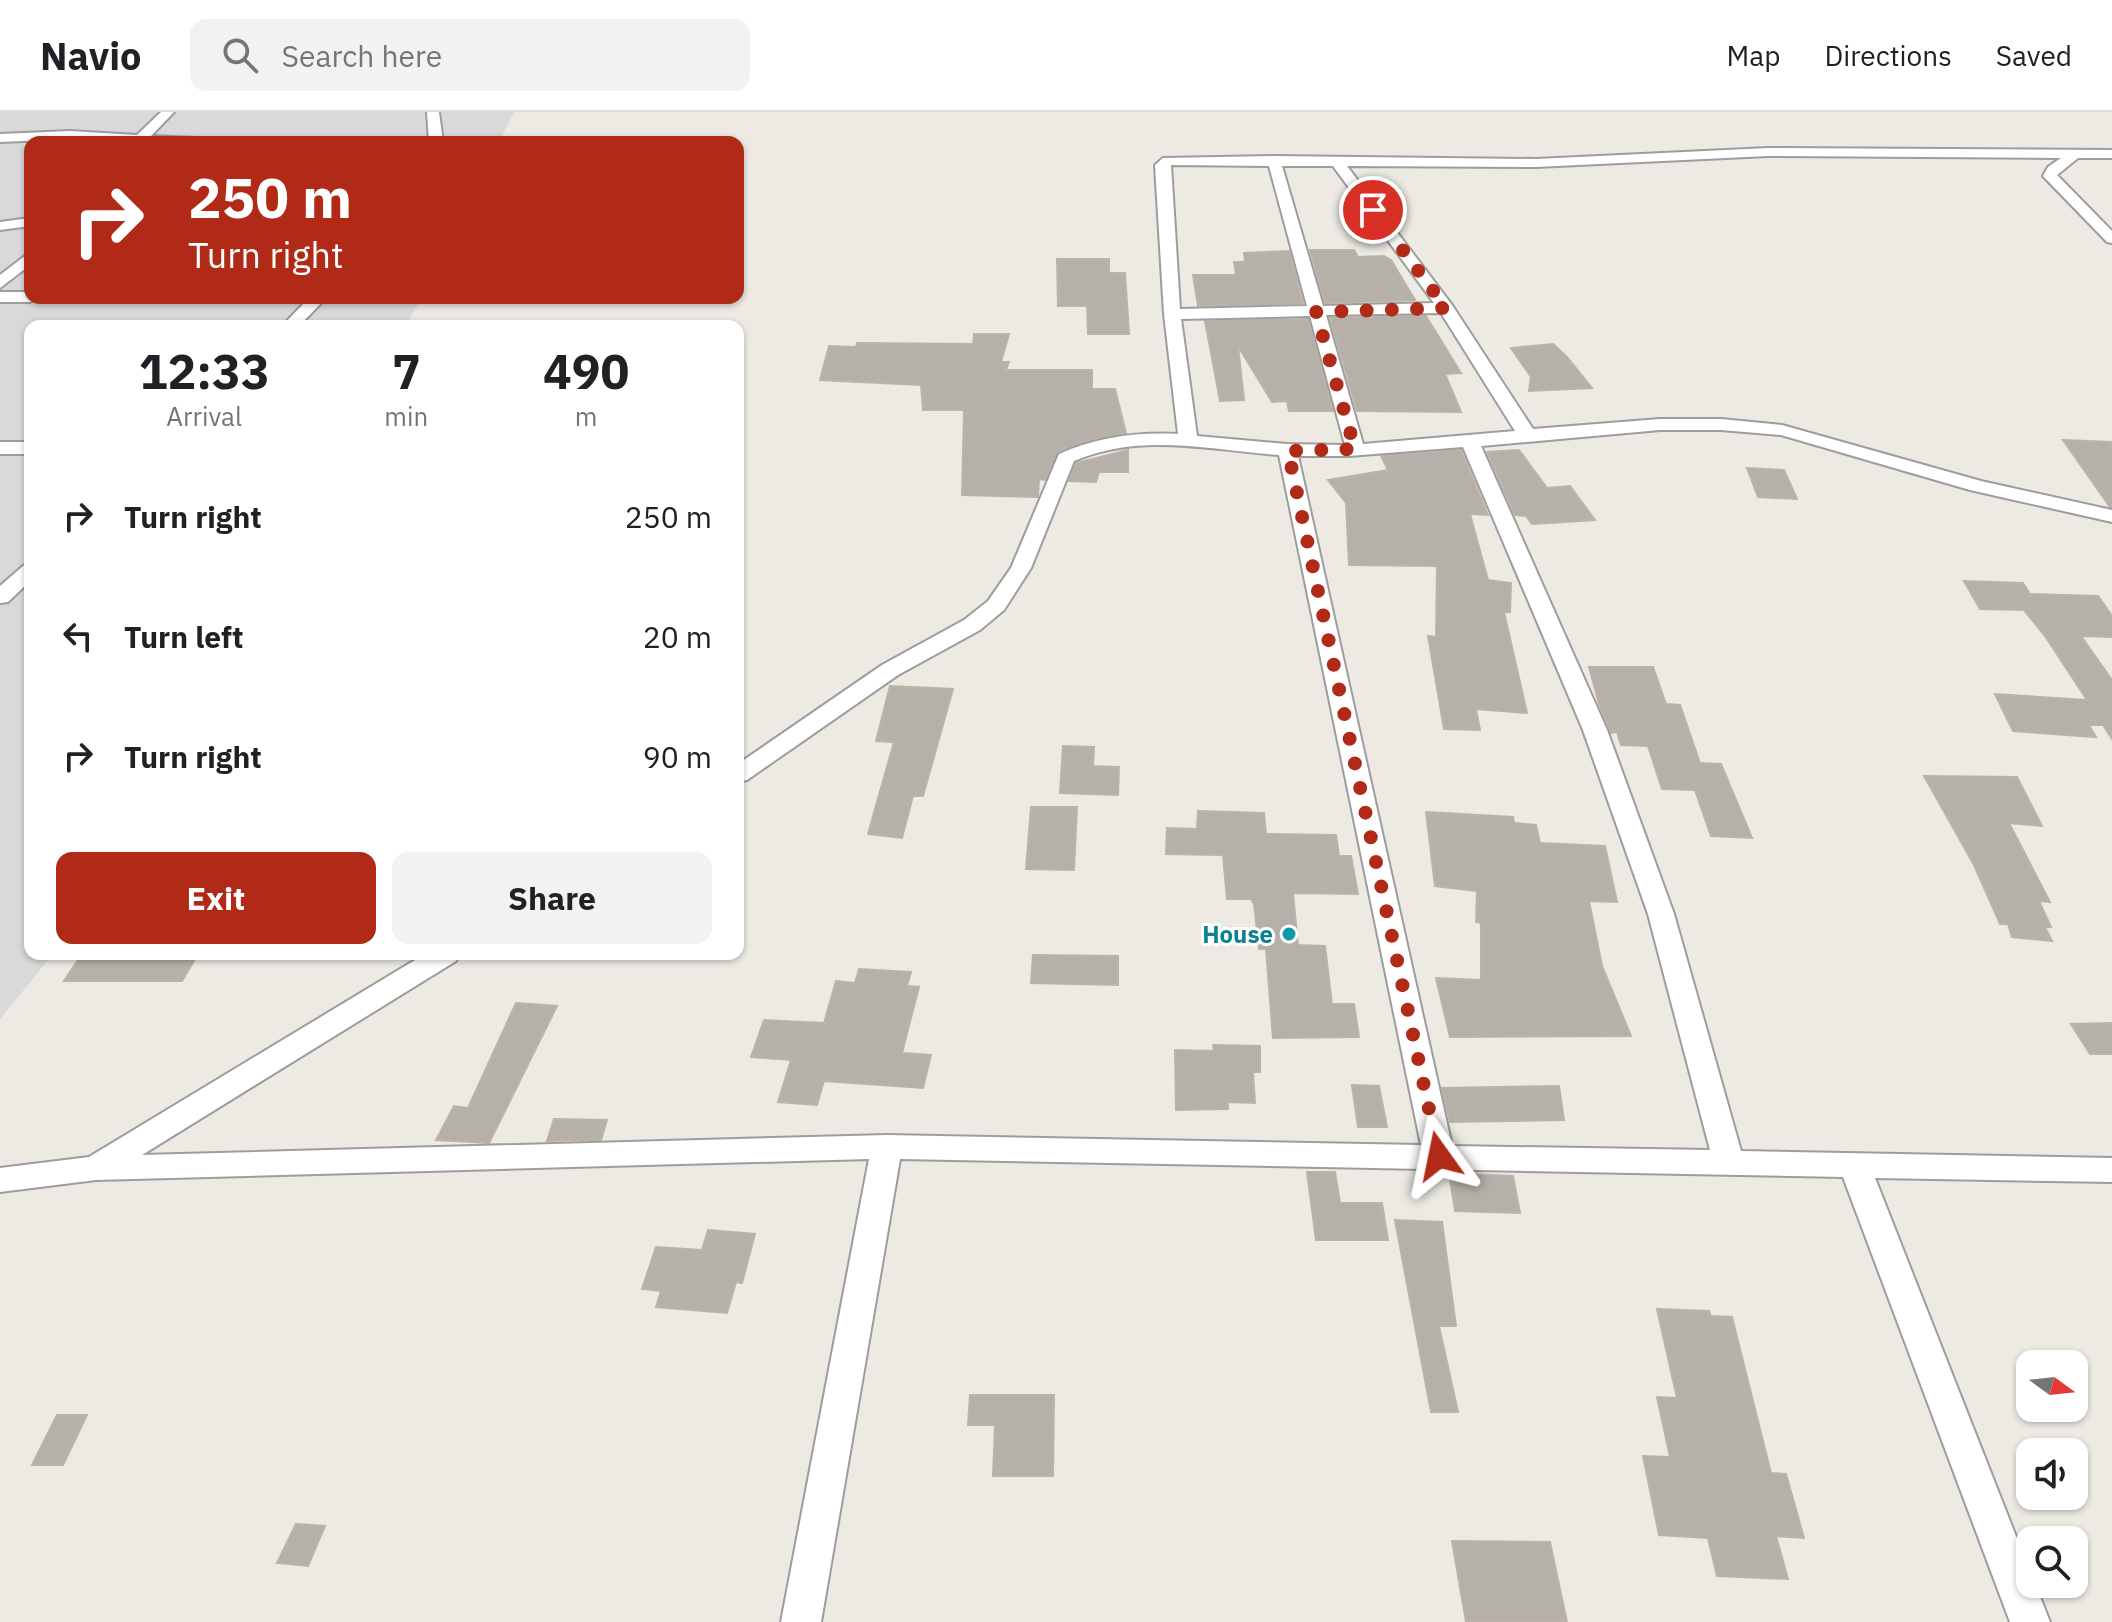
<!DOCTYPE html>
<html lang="en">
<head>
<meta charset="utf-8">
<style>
	:root { --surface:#fff; --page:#f2f2f2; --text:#202124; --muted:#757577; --line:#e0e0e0; --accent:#b02a17 }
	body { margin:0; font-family:"IBM Plex Sans",sans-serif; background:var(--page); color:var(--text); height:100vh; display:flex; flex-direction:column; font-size:30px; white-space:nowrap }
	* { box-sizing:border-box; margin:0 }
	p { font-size:26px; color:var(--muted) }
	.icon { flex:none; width:44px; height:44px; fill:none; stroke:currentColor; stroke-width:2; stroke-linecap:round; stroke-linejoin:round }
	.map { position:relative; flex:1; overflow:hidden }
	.panel { position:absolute; left:24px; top:208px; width:720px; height:640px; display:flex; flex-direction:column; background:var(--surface); border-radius:16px; box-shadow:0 2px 6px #0004 }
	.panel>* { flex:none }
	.guide { position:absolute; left:24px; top:24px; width:720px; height:168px; border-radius:16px; box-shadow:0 2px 6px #0004; background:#b02a17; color:#fff; overflow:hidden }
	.needle { width:52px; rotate:105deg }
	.controls { position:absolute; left:2016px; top:1238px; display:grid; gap:16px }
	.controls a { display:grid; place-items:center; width:72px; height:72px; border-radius:16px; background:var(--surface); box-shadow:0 2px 6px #0004; font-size:40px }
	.pin { position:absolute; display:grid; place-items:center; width:68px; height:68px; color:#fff; margin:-34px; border:4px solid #fff; border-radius:50%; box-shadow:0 2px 8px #0007 }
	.me { position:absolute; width:88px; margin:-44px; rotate:348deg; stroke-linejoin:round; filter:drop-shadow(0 0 6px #0008) }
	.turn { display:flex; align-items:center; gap:28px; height:168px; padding:0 32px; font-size:36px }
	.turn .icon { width:104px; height:104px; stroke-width:2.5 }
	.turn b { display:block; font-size:56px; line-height:68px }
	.eta { display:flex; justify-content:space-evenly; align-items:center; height:136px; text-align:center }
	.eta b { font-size:48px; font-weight:700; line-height:56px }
	.button { display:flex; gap:16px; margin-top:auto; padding:16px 32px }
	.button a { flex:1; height:92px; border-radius:16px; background:var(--accent); color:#fff; font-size:32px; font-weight:700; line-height:92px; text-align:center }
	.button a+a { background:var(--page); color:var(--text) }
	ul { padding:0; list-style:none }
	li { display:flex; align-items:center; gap:24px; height:120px; padding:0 32px }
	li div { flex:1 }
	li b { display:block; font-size:30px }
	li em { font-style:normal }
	header { display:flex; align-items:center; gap:48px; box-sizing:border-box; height:112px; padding:0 40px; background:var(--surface); border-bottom:2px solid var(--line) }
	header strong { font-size:38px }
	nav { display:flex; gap:44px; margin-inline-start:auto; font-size:28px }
	.search { width:560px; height:72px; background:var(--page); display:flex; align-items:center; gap:20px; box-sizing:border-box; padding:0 28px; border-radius:16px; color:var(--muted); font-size:30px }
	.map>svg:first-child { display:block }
	.residential { fill:#dad9d9 }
	.building { fill:#b5b0a9; stroke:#bcb3a7; stroke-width:2 }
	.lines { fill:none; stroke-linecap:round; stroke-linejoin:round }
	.minor-casing { stroke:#9d9d9d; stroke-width:4 }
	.minor { fill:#fff; fill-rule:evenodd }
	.route { stroke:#b02a17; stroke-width:14; stroke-dasharray:0 25.2 }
	.culture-dot { fill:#0f9aa8; stroke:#fff; stroke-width:3 }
	.labels { text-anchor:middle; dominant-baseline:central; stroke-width:6; stroke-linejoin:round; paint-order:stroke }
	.culture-label { font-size:24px; font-weight:bold; fill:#0d838f; stroke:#fff; text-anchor:end }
</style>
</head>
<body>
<header>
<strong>Navio</strong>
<div class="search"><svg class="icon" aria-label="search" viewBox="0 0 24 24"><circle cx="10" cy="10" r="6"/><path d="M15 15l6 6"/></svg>Search here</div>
<nav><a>Map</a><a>Directions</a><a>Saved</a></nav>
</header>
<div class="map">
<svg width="2112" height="1510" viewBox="0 0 2112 1510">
	<rect width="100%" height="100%" fill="#eceae3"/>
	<!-- residential -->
	<path class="residential" d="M0 0H514L499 30H30V186H421L406 214H30V842H53L0 907Z"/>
	<!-- building -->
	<g class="building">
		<path d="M1310 138H1354L1358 145 1384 144 1391 148 1415 188 1325 191Z"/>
		<path d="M1289 139 1303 191 1198 194 1193 163H1236L1234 150H1245L1244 141Z"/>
		<path d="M1057 147H1109V161H1125L1129 222H1088L1087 194H1058Z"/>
		<path d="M1426 204 1461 261 1445 262 1461 300 1357 299 1330 206Z"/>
		<path d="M1308 207 1333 299H1289L1287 289 1272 290 1238 234 1244 288 1220 289 1205 209Z"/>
		<path d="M974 222H1009L1001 250H1009L1006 258H1092V277H1115L1126 321 1087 329 1058 339 1045 368 1039 367 1038 385 962 383 964 298H923L921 273 820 268 829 234 856 235 857 231 973 232Z"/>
		<path d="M1553 232 1567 245 1592 276 1529 279 1531 265 1511 236Z"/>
		<path d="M2063 328 2112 330V395H2110Z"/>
		<path d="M1128 338V360H1099L1096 370 1069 369 1076 351Z"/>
		<path d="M1461 338 1488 403 1470 402 1488 468 1511 471 1510 500H1504L1527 601 1476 597 1480 618 1444 617 1428 524 1436 525 1437 454 1349 453 1346 391 1328 368 1388 358 1381 344Z"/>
		<path d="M1519 338 1547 376 1570 374 1595 408 1532 412 1526 404 1515 403 1487 340Z"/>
		<path d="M1747 356 1784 358 1797 387 1758 385Z"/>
		<path d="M1964 469 2023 471 2030 482 2098 484 2112 504V525L2081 524 2112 568V627L2103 613H2089L2096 625 2013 619 1995 582 2087 588 2045 524 2024 498 1980 497Z"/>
		<path d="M1589 555H1653L1666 592 1680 593 1700 651 1721 652 1752 726 1711 724 1695 678 1662 677 1648 634 1621 633 1617 620 1611 621 1599 592Z"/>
		<path d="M890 574 953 577 923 684H913L902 726 868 722 894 630 876 629Z"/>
		<path d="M1063 634 1094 635 1093 654 1119 655 1118 683 1060 681Z"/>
		<path d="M1924 664 2017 665 2042 714 2009 711 2050 790 2039 789 2051 815H2045L2052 829 2012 825 2008 812H2000L1974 753Z"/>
		<path d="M1031 695H1077L1074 758 1026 757Z"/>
		<path d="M1198 699 1264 701 1266 722 1336 723 1339 744H1351L1358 782 1293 781 1298 833 1325 834 1332 892H1354L1359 925 1273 926 1266 837H1259L1254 792 1251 787H1227L1223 743 1166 742 1167 716 1197 717Z"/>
		<path d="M1426 700 1513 705 1514 711 1536 713 1540 731 1605 734 1617 790 1589 789 1602 854 1631 924 1450 925 1436 866 1481 868V811L1476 810 1477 779 1435 774Z"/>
		<path d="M82 842H198L182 869H64Z"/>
		<path d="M1033 843 1118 844V873L1031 871Z"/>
		<path d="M859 857 911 860 907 874 919 875 902 941 931 943 923 976 824 969 817 993 778 990 791 948 751 945 764 908 824 911 836 869 855 871Z"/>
		<path d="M516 891 557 894 489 1031 436 1028 454 994 468 996Z"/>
		<path d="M2112 911V942H2090L2071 912Z"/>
		<path d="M1213 933 1260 934V960H1253L1255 991 1228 990V997L1176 998 1175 938 1214 939Z"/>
		<path d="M1352 973 1379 974 1387 1015H1358Z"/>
		<path d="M1559 974 1564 1008 1450 1010 1442 976Z"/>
		<path d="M554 1007 607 1008 601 1028 547 1029Z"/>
		<path d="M1307 1060H1335L1340 1091H1382L1388 1128H1316Z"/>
		<path d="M1449 1061 1513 1064 1520 1101 1455 1099Z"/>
		<path d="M1395 1108 1442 1110 1456 1214H1439L1458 1300H1431Z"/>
		<path d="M708 1118 755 1122 742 1171 736 1170 727 1201 656 1195 661 1179 642 1177 656 1135 702 1138Z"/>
		<path d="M1657 1197 1709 1199 1711 1204 1732 1205 1771 1361 1786 1362 1804 1426 1776 1424 1788 1467 1717 1464 1708 1426 1659 1423 1643 1344 1670 1345 1657 1285 1677 1286Z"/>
		<path d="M970 1283H1054L1053 1364H993L995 1313H968Z"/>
		<path d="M57 1303H87L63 1353H32Z"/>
		<path d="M296 1412 325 1414 308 1454 277 1451Z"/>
		<path d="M1452 1429 1550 1430 1567 1510H1466Z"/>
	</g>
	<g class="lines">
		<!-- minor casing -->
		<g class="minor-casing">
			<g id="minor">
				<path d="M161 0H174L151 24 197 26 204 30 70 27 0 30V22L70 19 137 23Z"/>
				<path d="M427 0H439L443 30H429Z"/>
				<path d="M1768 36 2112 38V46H2078L2057 63 2112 119V131L2107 130 2043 64 2048 55 2061 46 1768 44 1536 55 1347 54 1452 193 1533 317 1660 307H1721L1782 313 1981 369 2112 398V410L1970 378 1781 323 1721 318H1660L1481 334 1607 618 1674 802 1741 1039 2112 1046V1070L1875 1066 2030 1460V1472H2035L2050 1510H2010L1843 1065 900 1047 821 1510H781L869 1047 96 1068 0 1080V1056L89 1045 425 842H460L456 849 142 1043 887 1023 1421 1033 1279 343C1211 338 1140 320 1074 349L1031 456 1004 498 980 518 898 563 747 668 738 670V652L882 553 964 508 988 489 1011 456 1059 342C1098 325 1136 320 1178 322L1164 202 1155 53 1163 46 1274 44 1536 47ZM1171 53 1269 54 1307 194 1180 197ZM1282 54H1333L1434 191 1323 194ZM1441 201 1515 319 1363 332 1326 203ZM1310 204 1345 333 1287 332 1197 324 1181 207ZM1463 335 1583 618 1648 802 1710 1038 1452 1034 1298 344H1349Z"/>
				<path d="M30 106V114L0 118V110Z"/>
				<path d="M30 140V153L0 176V163Z"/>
				<path d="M0 180H30V186H37L30 190H0Z"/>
				<path d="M309 186H326L299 214H282Z"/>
				<rect x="0" y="330" width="30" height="12"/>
				<path d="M30 452V469L8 490 0 491V474L23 454Z"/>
			</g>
		</g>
		<!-- minor -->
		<use href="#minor" class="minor"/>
	</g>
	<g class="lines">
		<!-- route -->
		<path class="route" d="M1373 98 1446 196 1316 200 1355 337 1288 339 1439 1044"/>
	</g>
	<!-- markers -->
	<circle class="culture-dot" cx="1289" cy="822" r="8"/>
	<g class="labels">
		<!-- culture labels -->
		<g class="culture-label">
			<text x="1273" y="822">House</text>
		</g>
	</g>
</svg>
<div class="controls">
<a><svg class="needle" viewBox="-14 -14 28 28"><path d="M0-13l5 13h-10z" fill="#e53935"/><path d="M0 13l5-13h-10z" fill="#757577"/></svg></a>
<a><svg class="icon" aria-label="sound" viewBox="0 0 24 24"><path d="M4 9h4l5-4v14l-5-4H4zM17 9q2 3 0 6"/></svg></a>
<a><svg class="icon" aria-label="search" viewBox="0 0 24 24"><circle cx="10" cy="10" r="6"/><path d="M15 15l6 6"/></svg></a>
</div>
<div class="pin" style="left:1373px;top:98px;background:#d93025"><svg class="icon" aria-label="arrive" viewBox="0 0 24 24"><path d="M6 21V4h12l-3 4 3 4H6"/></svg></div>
<svg class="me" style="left:1439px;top:1044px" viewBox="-20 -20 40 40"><path d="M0-17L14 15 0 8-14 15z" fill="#b02a17" stroke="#fff" stroke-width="4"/></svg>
<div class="guide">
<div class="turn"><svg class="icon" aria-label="right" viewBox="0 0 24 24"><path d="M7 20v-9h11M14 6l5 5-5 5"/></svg><div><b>250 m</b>Turn right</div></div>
</div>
<section class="panel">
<div class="eta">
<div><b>12:33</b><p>Arrival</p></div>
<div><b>7</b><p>min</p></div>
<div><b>490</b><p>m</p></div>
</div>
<ul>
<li><svg class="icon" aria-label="right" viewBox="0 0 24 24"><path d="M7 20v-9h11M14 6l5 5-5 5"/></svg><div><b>Turn right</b></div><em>250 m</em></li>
<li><svg class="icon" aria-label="left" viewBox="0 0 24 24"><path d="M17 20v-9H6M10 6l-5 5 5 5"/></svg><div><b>Turn left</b></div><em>20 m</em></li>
<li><svg class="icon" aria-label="right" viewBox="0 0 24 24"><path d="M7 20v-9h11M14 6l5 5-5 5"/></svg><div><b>Turn right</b></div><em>90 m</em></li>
</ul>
<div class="button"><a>Exit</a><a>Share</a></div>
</section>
</div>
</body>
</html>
